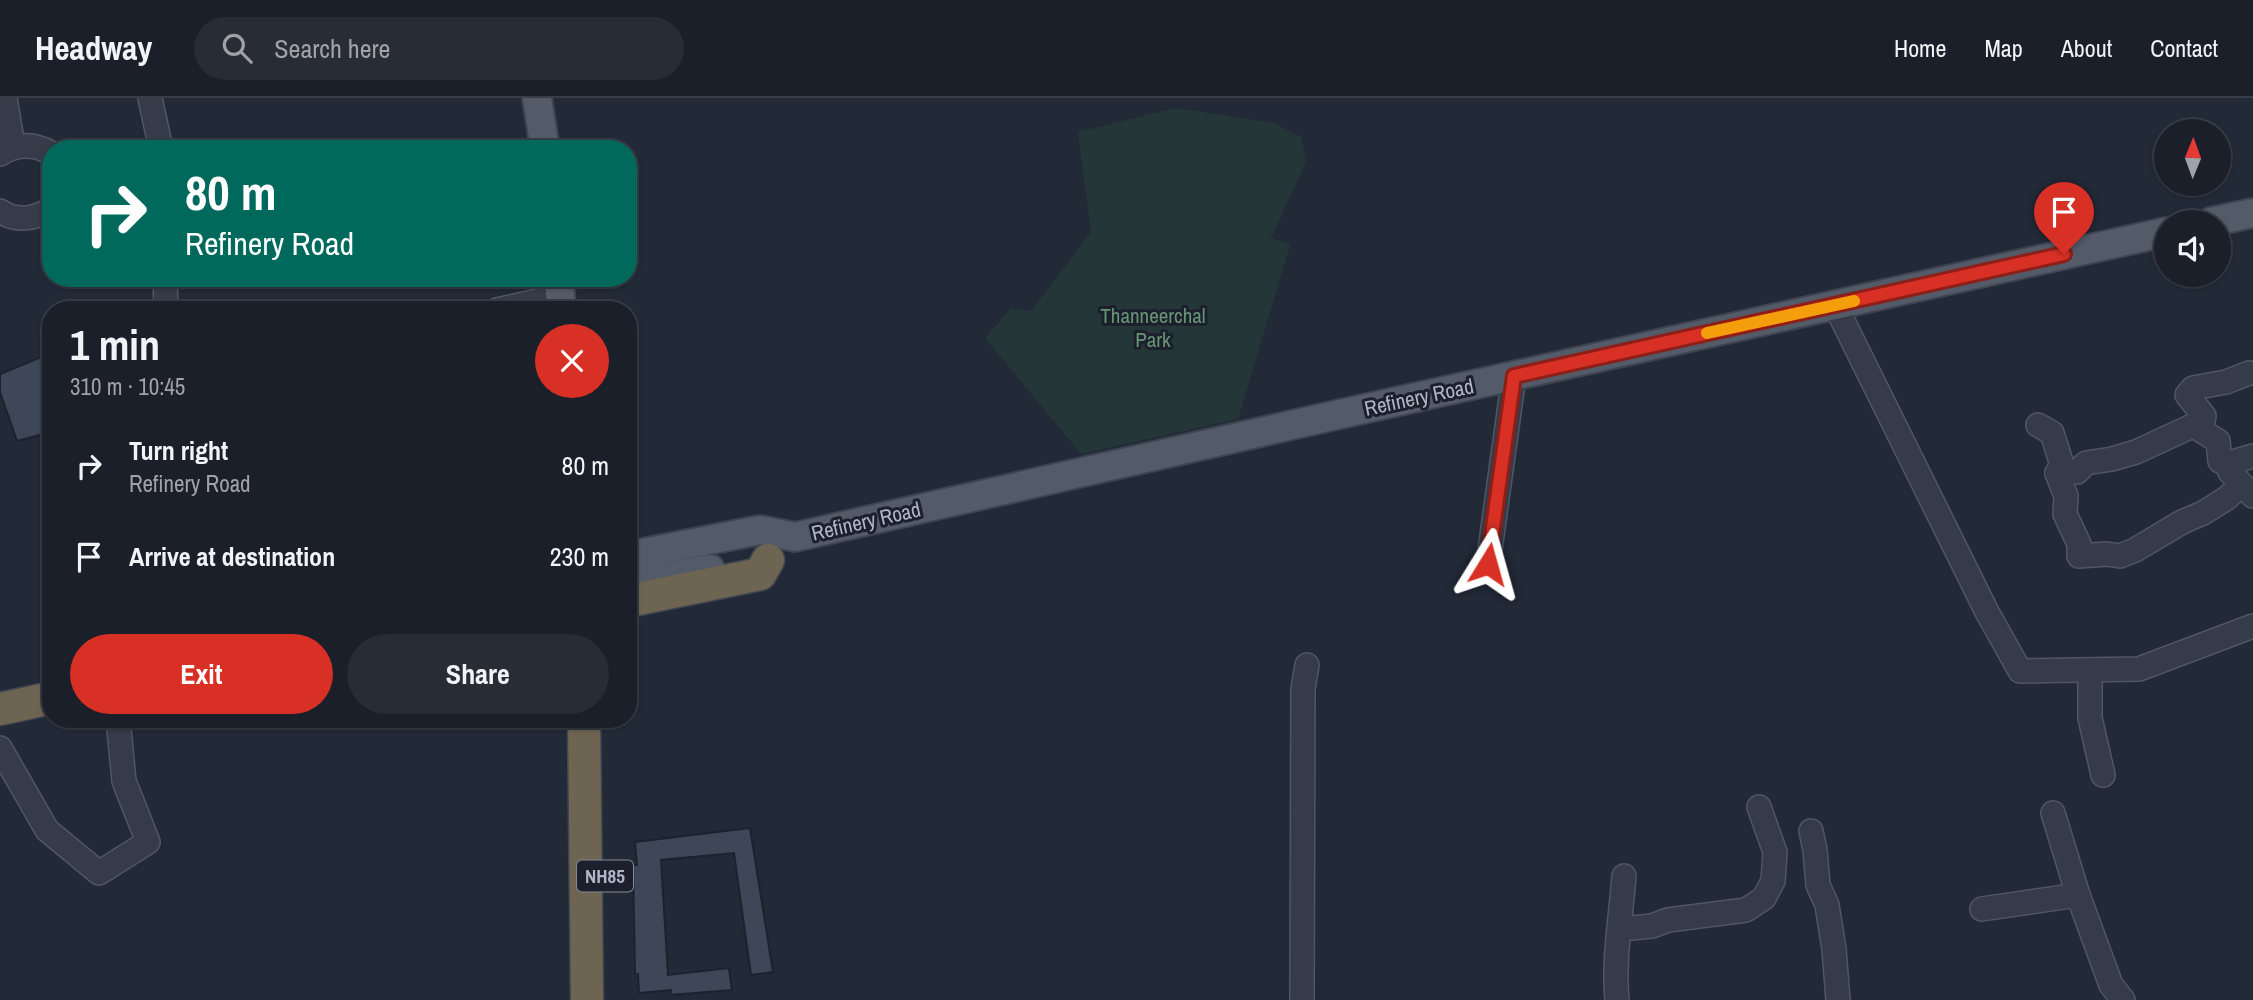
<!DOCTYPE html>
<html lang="en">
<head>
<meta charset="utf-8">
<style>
	:root { --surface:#1a1f29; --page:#272c35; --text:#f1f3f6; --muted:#9fa2a8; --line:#383d46; --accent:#d93025 }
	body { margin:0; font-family:"Archivo Narrow",sans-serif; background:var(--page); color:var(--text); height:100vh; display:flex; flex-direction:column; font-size:26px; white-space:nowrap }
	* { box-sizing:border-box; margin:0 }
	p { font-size:23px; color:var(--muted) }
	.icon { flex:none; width:38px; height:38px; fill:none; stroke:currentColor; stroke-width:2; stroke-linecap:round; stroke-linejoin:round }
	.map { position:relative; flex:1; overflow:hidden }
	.panel { position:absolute; left:42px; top:203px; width:595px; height:427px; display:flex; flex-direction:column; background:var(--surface); border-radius:28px; box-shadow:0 2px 5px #0004,0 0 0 2px var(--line) }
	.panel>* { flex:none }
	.guide { position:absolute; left:42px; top:42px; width:595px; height:147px; border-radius:28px; box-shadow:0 2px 5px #0004,0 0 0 2px var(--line); background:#00695c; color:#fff; overflow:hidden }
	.needle { width:46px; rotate:1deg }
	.fabs { position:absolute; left:2154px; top:21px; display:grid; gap:14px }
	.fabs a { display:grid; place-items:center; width:77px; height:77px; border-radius:50%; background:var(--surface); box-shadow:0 2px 5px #0004,0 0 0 2px var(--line); font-size:35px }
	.pin { position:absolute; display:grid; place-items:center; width:60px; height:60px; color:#fff; margin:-72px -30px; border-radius:50% 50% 50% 0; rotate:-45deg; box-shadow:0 0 7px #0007 }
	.pin .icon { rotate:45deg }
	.me { position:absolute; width:77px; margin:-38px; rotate:8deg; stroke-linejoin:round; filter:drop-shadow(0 0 5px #0008) }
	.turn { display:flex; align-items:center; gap:24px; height:147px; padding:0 28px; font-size:32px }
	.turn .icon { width:91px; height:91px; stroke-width:2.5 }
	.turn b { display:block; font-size:49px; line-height:60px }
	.round { display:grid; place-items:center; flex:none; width:74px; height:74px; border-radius:37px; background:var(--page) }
	.summary { display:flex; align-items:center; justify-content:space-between; height:119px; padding:0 28px }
	h1 { font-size:42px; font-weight:700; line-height:52px }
	.cta { display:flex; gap:14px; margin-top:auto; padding:14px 28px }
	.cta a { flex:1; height:80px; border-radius:42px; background:var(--accent); color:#fff; font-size:28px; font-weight:700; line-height:80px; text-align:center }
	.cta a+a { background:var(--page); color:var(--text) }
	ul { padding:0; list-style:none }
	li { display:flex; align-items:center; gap:21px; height:91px; padding:0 28px }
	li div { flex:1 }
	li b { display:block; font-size:26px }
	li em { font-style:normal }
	header { display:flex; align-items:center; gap:42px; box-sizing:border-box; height:98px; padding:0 35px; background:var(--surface); border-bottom:2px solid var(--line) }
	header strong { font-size:33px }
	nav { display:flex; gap:38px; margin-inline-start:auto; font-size:24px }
	.search { width:490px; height:63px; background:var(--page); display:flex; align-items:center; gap:18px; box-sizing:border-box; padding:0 24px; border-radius:38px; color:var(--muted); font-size:26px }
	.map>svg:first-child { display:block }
	.green { fill:#253639 }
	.building { fill:#3e4757; stroke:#1c222e; stroke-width:2 }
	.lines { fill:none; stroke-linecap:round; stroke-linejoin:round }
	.minor-casing { stroke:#505662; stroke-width:26 }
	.major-casing { stroke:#3e4451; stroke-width:32 }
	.highway-casing { stroke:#404652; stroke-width:35 }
	.minor { stroke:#353b48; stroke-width:23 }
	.major { stroke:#535a68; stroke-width:28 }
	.highway { stroke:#6d6552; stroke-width:32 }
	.route-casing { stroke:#8d1f18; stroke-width:18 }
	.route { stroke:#d93025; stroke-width:12 }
	.slow { stroke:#f59e0b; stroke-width:12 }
	.labels { text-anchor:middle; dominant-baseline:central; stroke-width:6; stroke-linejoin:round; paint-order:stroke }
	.shield { fill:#1b202c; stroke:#838996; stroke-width:2 }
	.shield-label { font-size:19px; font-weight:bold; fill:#b0b6c4 }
	.park-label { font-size:21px; fill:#689476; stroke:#1b202c }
	.street-label { font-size:21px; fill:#b0b6c4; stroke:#1b202c }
</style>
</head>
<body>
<header>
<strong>Headway</strong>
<div class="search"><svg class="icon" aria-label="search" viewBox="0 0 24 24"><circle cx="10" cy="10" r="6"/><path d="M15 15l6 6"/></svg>Search here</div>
<nav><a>Home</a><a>Map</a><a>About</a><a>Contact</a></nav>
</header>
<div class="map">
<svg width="2253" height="902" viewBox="0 0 2253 902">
	<rect width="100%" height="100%" fill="#222937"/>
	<!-- green -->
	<path class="green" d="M1175 10 1274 25 1301 39 1306 64 1271 140 1290 147 1238 321 1081 356 985 240 1011 210 1031 213 1091 134 1078 34Z"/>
	<!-- building -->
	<g class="building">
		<path d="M51 255V334L17 343 0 294V276Z"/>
		<path d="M750 730 773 874 751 877 734 755 661 762 668 877 729 870 732 892 670 897 671 892 639 895 638 876H635L633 767H637L635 744Z"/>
	</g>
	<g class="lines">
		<!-- minor casing -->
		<g class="minor-casing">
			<g id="minor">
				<path d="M5 0 13 48"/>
				<path d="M150 0 161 51"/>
				<path d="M0 56C16 46 33 45 51 55"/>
				<path d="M0 113C16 124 35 121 51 111"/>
				<path d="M165 180 166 212"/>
				<path d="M1835 207 1987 514 2020 573 2139 571 2253 528"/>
				<path d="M497 212 560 198"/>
				<path d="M2038 327 2052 335 2062 367 2057 375 2066 398 2065 416 2079 446V458L2107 456 2120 458 2135 452 2182 424 2203 415 2227 400 2241 387"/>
				<path d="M2253 358 2236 363 2230 368V374L2253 398"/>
				<path d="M2230 368 2220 363 2218 343 2200 332 2204 318 2187 297 2193 290 2226 284 2249 275"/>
				<path d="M2057 375 2077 374 2086 365 2112 361 2136 354 2203 323"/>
				<path d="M1488 466 1514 278"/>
				<path d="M2090 572V620L2103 677"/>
				<path d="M0 650 47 732 99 775 148 744 124 683 118 621"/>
				<path d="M2053 715 2078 797 2111 887 2123 902"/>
				<path d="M1811 733 1815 752 1818 787 1827 807 1834 851 1838 902"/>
				<path d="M1982 811 2078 797"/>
				<path d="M1620 831 1652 828 1668 822 1746 812 1764 800 1773 783 1775 754 1759 709"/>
				<path d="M1302 902 1303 591 1307 567"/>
				<path d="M1617 902C1613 864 1621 818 1624 778"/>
			</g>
		</g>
		<!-- major casing -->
		<g class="major-casing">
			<g id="major">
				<path d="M537 0 545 51"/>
				<path d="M2211 124 2253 115"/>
				<path d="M559 180 561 212"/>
				<path d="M628 458 760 432 795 439 1354 313 2166 134"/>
				<path d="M628 485 710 471"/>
			</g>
		</g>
		<!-- highway casing -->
		<g class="highway-casing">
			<g id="highway">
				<path d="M628 503 760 476 768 462"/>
				<path d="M0 611 51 600"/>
				<path d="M584 621 587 902"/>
			</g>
		</g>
		<!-- minor -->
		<use href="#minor" class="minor"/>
		<!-- major -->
		<use href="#major" class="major"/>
		<!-- highway -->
		<use href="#highway" class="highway"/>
	</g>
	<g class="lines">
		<!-- route casing -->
		<g class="route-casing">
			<path id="route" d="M1488 466 1514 278 2064 156"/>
		</g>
		<!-- route -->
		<use href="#route" class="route"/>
		<!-- slow -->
		<path class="slow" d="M1707 235 1854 203"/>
	</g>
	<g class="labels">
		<!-- shield labels -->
		<rect class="shield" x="577" y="762.5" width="56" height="31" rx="5"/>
		<g class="shield-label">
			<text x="605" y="778">NH85</text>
		</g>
		<!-- park labels -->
		<g class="park-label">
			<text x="1153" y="217">Thanneerchal<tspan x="1153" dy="24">Park</tspan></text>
		</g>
		<!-- street labels -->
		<g class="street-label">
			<text transform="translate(1419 299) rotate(-12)">Refinery Road</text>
			<text transform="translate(866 423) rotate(-13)">Refinery Road</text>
		</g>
	</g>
</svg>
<div class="fabs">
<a><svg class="needle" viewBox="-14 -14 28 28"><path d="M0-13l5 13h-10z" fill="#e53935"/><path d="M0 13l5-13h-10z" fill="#9fa2a8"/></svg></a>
<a><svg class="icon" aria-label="sound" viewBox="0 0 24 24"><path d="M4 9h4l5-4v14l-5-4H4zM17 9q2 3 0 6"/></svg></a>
</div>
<div class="pin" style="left:2064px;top:156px;background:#d93025"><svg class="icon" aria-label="arrive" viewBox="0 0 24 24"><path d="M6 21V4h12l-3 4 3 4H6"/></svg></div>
<svg class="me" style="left:1488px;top:466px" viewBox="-20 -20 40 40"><path d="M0-17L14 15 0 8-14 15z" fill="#d93025" stroke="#fff" stroke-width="4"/></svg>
<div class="guide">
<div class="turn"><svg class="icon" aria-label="right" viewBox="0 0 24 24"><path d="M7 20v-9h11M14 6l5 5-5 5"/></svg><div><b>80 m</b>Refinery Road</div></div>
</div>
<section class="panel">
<div class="summary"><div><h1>1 min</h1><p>310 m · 10:45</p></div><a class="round" style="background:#d93025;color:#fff"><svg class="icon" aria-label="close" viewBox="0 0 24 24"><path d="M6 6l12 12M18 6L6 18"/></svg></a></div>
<ul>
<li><svg class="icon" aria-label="right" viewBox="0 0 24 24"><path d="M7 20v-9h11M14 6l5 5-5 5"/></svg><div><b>Turn right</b><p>Refinery Road</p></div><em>80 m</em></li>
<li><svg class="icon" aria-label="arrive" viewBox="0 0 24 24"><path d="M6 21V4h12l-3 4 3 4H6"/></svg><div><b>Arrive at destination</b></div><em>230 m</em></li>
</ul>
<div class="cta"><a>Exit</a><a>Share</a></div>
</section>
</div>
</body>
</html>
